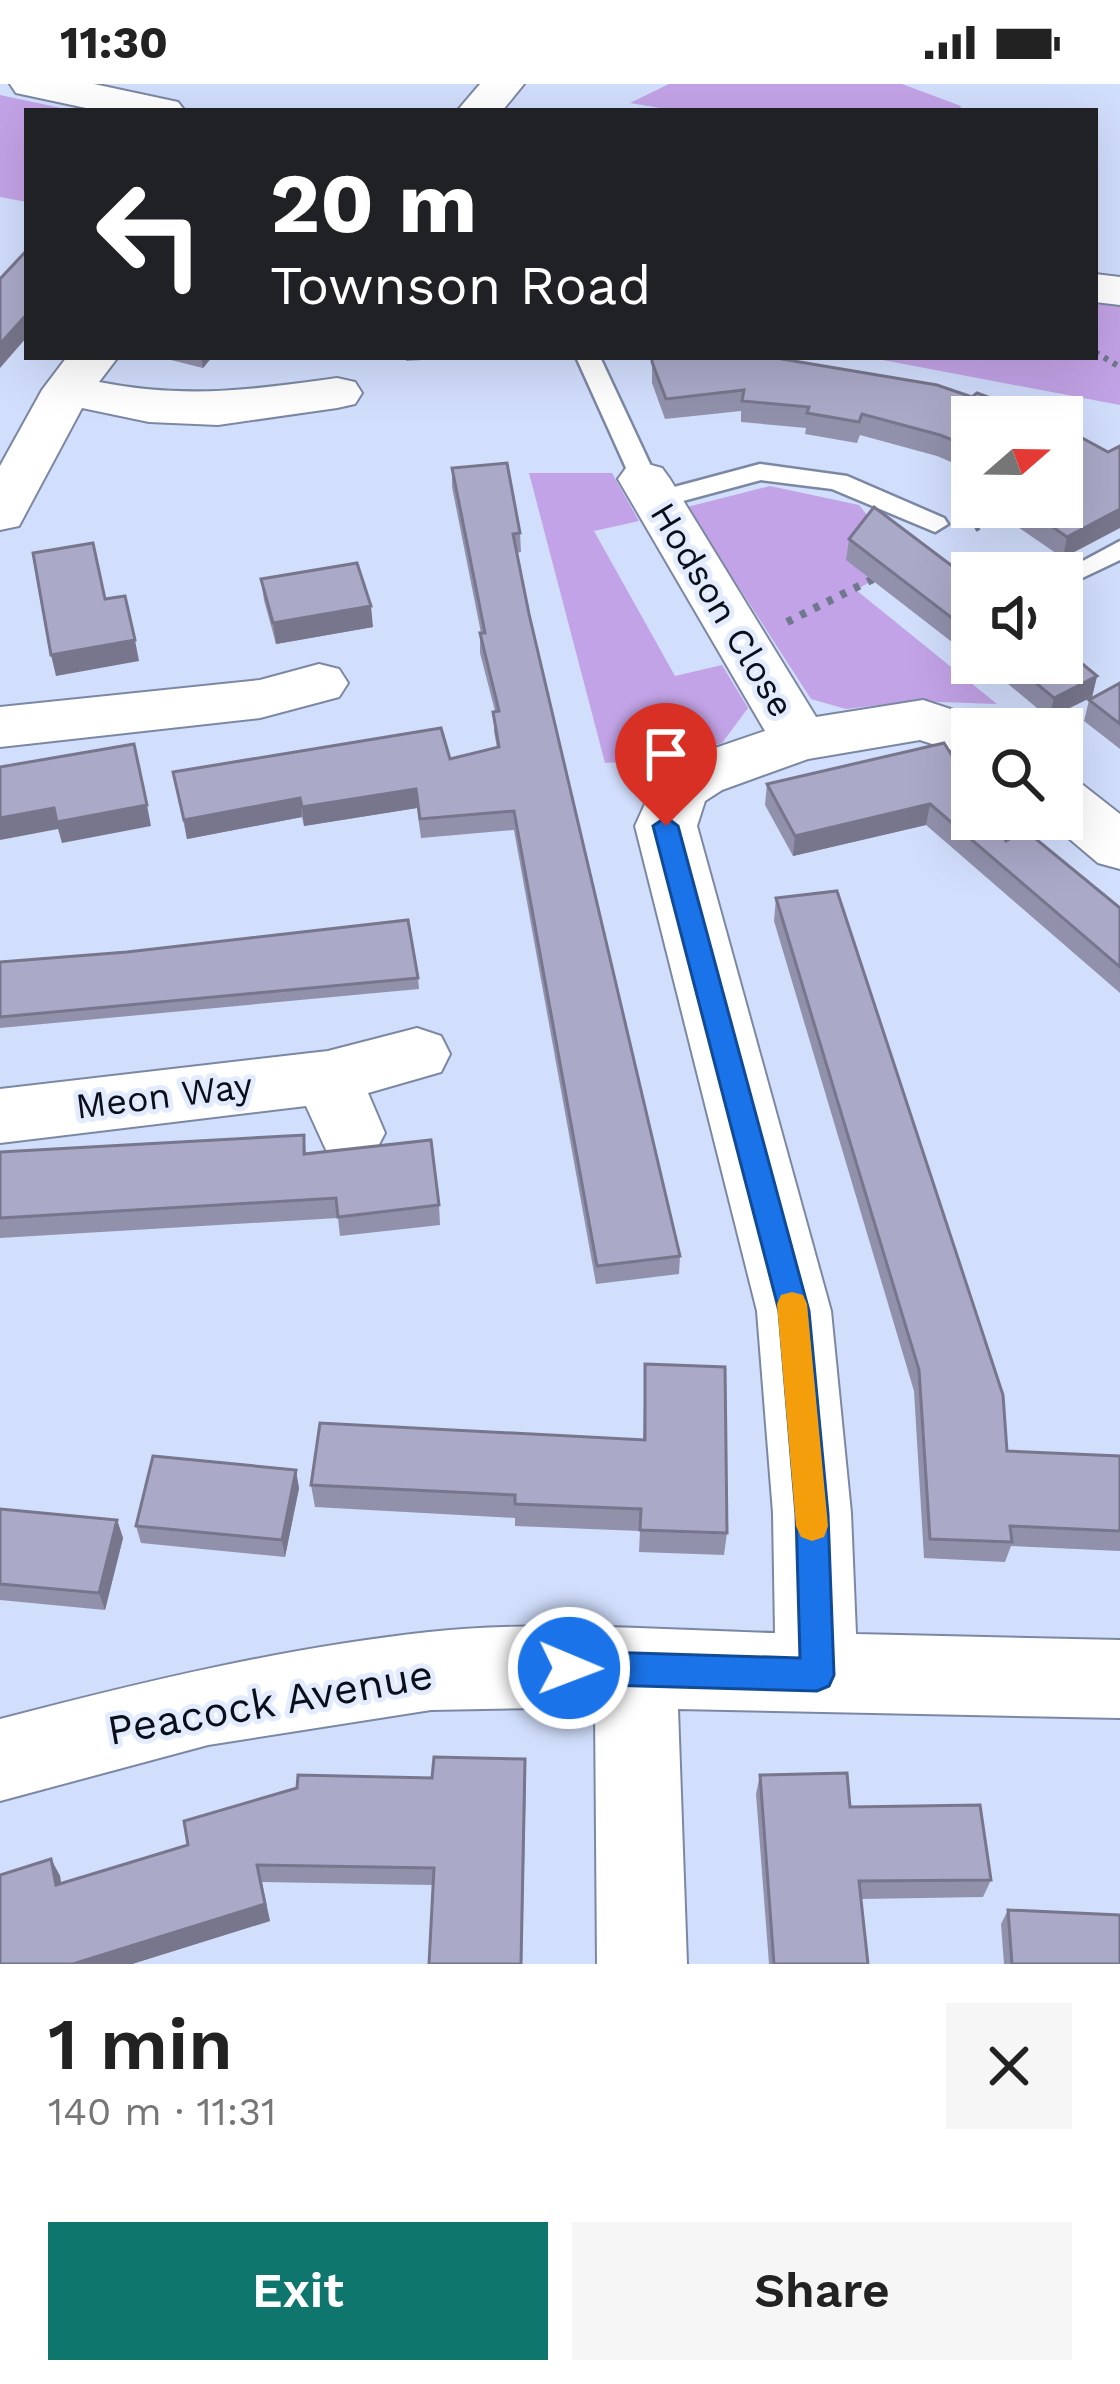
<!DOCTYPE html>
<html lang="en">
<head>
<meta charset="utf-8">
<style>
	:root { --surface:#fff; --page:#f6f6f6; --text:#222; --muted:#767676; --accent:#0f766e }
	body { margin:0; font-family:"Work Sans",sans-serif; background:var(--page); color:var(--text); height:100vh; display:flex; flex-direction:column; font-size:45px; white-space:nowrap }
	* { box-sizing:border-box; margin:0 }
	p { font-size:39px; color:var(--muted) }
	.icon { flex:none; width:66px; height:66px; fill:none; stroke:currentColor; stroke-width:2; stroke-linecap:round; stroke-linejoin:round }
	.map { position:relative; height:1880px; overflow:hidden }
	.drawer { display:flex; flex-direction:column; background:var(--surface); flex:1 }
	.drawer>* { flex:none }
	.banner { position:absolute; left:24px; top:24px; width:1074px; height:252px; border-radius:0px; box-shadow:0 12px 48px #0002; background:#202124; color:#fff; overflow:hidden }
	.needle { width:78px; rotate:70deg }
	.tools { position:absolute; left:951px; top:312px; display:grid; gap:24px }
	.tools a { display:grid; place-items:center; width:132px; height:132px; border-radius:0px; background:var(--surface); box-shadow:0 12px 48px #0002; font-size:60px }
	.pin { position:absolute; display:grid; place-items:center; width:102px; height:102px; color:#fff; margin:-123px -51px; border-radius:50% 50% 50% 0; rotate:-45deg; box-shadow:0 0 12px #0007 }
	.pin .icon { rotate:45deg }
	.me { position:absolute; width:132px; margin:-66px; rotate:91deg; stroke-linejoin:round; filter:drop-shadow(0 0 9px #0008) }
	.turn { display:flex; align-items:center; gap:42px; height:252px; padding:0 48px; font-size:54px }
	.turn .icon { width:156px; height:156px; stroke-width:2.5 }
	.turn b { display:block; font-size:84px; line-height:102px }
	.round { display:grid; place-items:center; flex:none; width:126px; height:126px; border-radius:0px; background:var(--page) }
	.overview { display:flex; align-items:center; justify-content:space-between; height:204px; padding:0 48px }
	h1 { font-size:72px; font-weight:600; line-height:90px }
	.button { display:flex; gap:24px; margin-top:auto; padding:24px 48px }
	.button a { flex:1; height:138px; border-radius:0px; background:var(--accent); color:#fff; font-size:48px; font-weight:600; line-height:138px; text-align:center }
	.button a+a { background:var(--page); color:var(--text) }
	.status { display:flex; justify-content:space-between; align-items:center; height:84px; padding:0 60px; background:var(--surface); direction:ltr }
	.status svg { height:33px; fill:currentColor }
	.map>svg:first-child { display:block }
	.green { fill:#c3a3e7 }
	.lines { fill:none; stroke-linecap:round; stroke-linejoin:round }
	.service-casing { stroke:#7c88a3; stroke-width:5 }
	.minor-casing { stroke:#7c88a3; stroke-width:4 }
	.path-far1 { stroke:#6f788c; stroke-width:6; stroke-dasharray:4.5 6; stroke-linecap:butt }
	.path { stroke:#6f788c; stroke-width:8; stroke-dasharray:6 9; stroke-linecap:butt }
	.service { fill:#fff; fill-rule:evenodd }
	.minor { fill:#fff; fill-rule:evenodd }
	.wall { fill:#9291ac }
	.shaded-wall { fill:#77768c }
	.building { fill:#aaa9c8; stroke:#77768c; stroke-width:3 }
	.route { fill:#1a73e8; stroke:#114b97; stroke-width:3 }
	.slow { fill:#f59e0b }
	.labels { text-anchor:middle; dominant-baseline:central; stroke-width:10; stroke-linejoin:round; paint-order:stroke }
	.street-label { font-size:36px; fill:#0a0e18; stroke:#e3ebfe }
	.near-street-label { font-size:42px; fill:#0a0e18; stroke:#e3ebfe }
</style>
</head>
<body>
<div class="status"><b>11:30</b><svg viewBox="0 0 49 12"><path d="M0 12V9h3v3zM5 12V6h3v6zM10 12V3h3v9zM15 12V0h3v12zM26 1h20v11H26zM47 4h2v5h-2z"/></svg></div>
<div class="map">
<svg width="1120" height="1880" viewBox="0 0 1120 1880">
	<rect width="100%" height="100%" fill="#d1defc"/>
	<!-- green -->
	<g class="green">
		<path d="M669 0H902L961 22 959 27H678L630 19Z"/>
		<path d="M0 11 75 27H27V118L0 113Z"/>
		<path d="M1095 216 1120 220V321L867 273H1095Z"/>
		<path d="M529 389H612L639 437 594 447 675 592 722 581 748 624 722 659 671 675 605 679Z"/>
		<path d="M770 402 859 421 887 456 913 473 856 506 997 620 913 617 846 625 811 615 687 423Z"/>
	</g>
	<g class="lines">
		<!-- service casing -->
		<g class="service-casing">
			<g id="service">
				<path d="M576 273H600L657 395 653 401H635L631 395Z"/>
				<path d="M760 380 847 392 944 434 948 440 935 448 832 405 761 396 657 424 644 416 648 410Z"/>
				<path d="M1120 457V476L1080 495 1066 486Z"/>
			</g>
		</g>
		<!-- minor casing -->
		<g class="minor-casing">
			<g id="minor">
				<path d="M10 0H94L178 18 185 27H100L16 9Z"/>
				<path d="M480 0H524L502 27H457Z"/>
				<path d="M1095 190 1120 193V221L1095 218Z"/>
				<path d="M67 273H118L99 298C185 315 252 306 337 294L355 298 362 309 355 320 337 324 218 341 149 338 82 324 19 442 0 446V382L42 306Z"/>
				<path d="M644 379 662 384 670 395 816 633 923 616 993 639 997 645H972V673L920 656 808 675 722 706 705 717 697 742 831 1227 851 1429 856 1550 1120 1556V1634L678 1625 687 1880H597L595 1623 431 1626 208 1661 0 1717V1635C142 1598 283 1564 429 1548 543 1536 661 1546 775 1549L773 1429 757 1227 635 742 658 691 680 676 765 647 618 395 626 384Z"/>
				<path d="M319 580 339 585 348 599 339 613 260 634 0 663V623L260 596Z"/>
				<path d="M1062 695 1083 701 1120 730V785L1098 779 1046 735H1062Z"/>
				<path d="M417 944 441 952 450 970 441 988 368 1009 385 1049 375 1068 351 1076 327 1068 306 1022 0 1059V1005L328 967Z"/>
			</g>
		</g>
		<!-- path-far1 -->
		<g class="path-far1">
			<path d="M1095 268 1120 283"/>
			<path d="M975 445 1019 423"/>
		</g>
		<!-- path -->
		<path class="path" d="M787 538 881 491"/>
		<!-- service -->
		<use href="#service" class="service"/>
		<!-- minor -->
		<use href="#minor" class="minor"/>
	</g>
	<!-- wall -->
	<g class="wall">
		<path d="M159 273H212L203 284Z"/>
		<path d="M406 273H470L406 277Z"/>
		<path d="M652 273 972 333V387L937 372 860 351 857 359 805 350 806 344 741 338V327L665 335 652 299Z"/>
		<path d="M1108 368 1063 474 1009 437 1012 423H1062Z"/>
		<path d="M452 384 520 449 521 468 516 469 529 530 680 1172 679 1190 596 1200 514 746 421 754 417 724 304 742 302 733 187 755 173 688 450 675 497 664 494 647 495 627 480 569V549H481L452 403Z"/>
		<path d="M849 455 972 497V560L961 565 846 476Z"/>
		<path d="M261 495 373 543 276 560 264 516Z"/>
		<path d="M983 579H1062L1097 592 1092 613 1049 634Z"/>
		<path d="M1120 599V665L1084 637 1089 616Z"/>
		<path d="M944 659 1006 757 1120 824V909L926 741 793 772 765 721 767 700Z"/>
		<path d="M776 814 1007 1367 1120 1372V1467L1011 1462 1005 1478 924 1474 914 1307 774 837Z"/>
		<path d="M0 878 418 894 419 905 0 944Z"/>
		<path d="M304 1051 306 1069 439 1121 440 1141 340 1152 338 1134 0 1154V1068Z"/>
		<path d="M645 1280 727 1449 724 1471 639 1468 640 1447 515 1442V1434L315 1423 311 1401 643 1356Z"/>
		<path d="M299 1404 285 1473 141 1459 136 1442Z"/>
		<path d="M0 1425 117 1436 123 1454 105 1526 0 1516Z"/>
		<path d="M760 1691 850 1723 991 1796 983 1813 861 1815 868 1880H769L756 1710Z"/>
		<path d="M526 1693 522 1880H429L433 1801 262 1798 270 1837 132 1880H0L51 1775 60 1792 61 1800 432 1694Z"/>
		<path d="M1008 1826 1120 1880H1004L1001 1840Z"/>
	</g>
	<!-- shaded-wall -->
	<g class="shaded-wall">
		<path d="M27 230V253L0 284V260Z"/>
		<path d="M201 273H212L203 284Z"/>
		<path d="M1120 425V444L1063 474 1067 453Z"/>
		<path d="M371 522 373 543 276 560 273 539Z"/>
		<path d="M972 541V560L961 565 965 544Z"/>
		<path d="M135 556 139 577 56 592 51 571Z"/>
		<path d="M1097 592 1092 613 1049 634 1054 614Z"/>
		<path d="M416 705 417 724 304 742 302 723Z"/>
		<path d="M300 714 302 733 187 755 184 736Z"/>
		<path d="M930 720 926 741 793 772 795 752Z"/>
		<path d="M147 721 151 742 62 759 58 745 0 756V734L54 724Z"/>
		<path d="M296 1386 299 1404 285 1473 282 1456Z"/>
		<path d="M117 1436 123 1454 105 1526 99 1509Z"/>
		<path d="M51 1775 60 1792 64 1818 56 1801Z"/>
		<path d="M257 1781 270 1837 132 1880H73Z"/>
	</g>
	<!-- building -->
	<g class="building">
		<path d="M27 166V230L0 260V195Z"/>
		<path d="M652 273 776 274 937 301 972 313 977 309 1042 333H972V364L940 351 862 330 859 338 807 329 809 323 742 317 744 306 666 315 652 278Z"/>
		<path d="M1062 343 1108 368 1120 362V425L1067 453 1024 423H1062Z"/>
		<path d="M507 379 520 449 513 450 529 530 680 1172 597 1182 514 727 420 735 416 705 302 723 300 714 184 736 173 688 441 644 450 675 499 663 493 628 499 627 480 549H485L452 384Z"/>
		<path d="M874 423 972 497V541L965 544 849 455Z"/>
		<path d="M93 459 105 515 125 512 135 556 51 571 33 469Z"/>
		<path d="M357 479 371 522 273 539 261 495Z"/>
		<path d="M1062 563 1097 592 1054 614 1012 579H1062Z"/>
		<path d="M1120 599V640L1089 616Z"/>
		<path d="M944 659 972 703V735H992L1006 757 1025 746 1120 824V883L930 720 795 752 767 700Z"/>
		<path d="M134 660 147 721 57 738 54 724 0 734V683Z"/>
		<path d="M837 807 1003 1311 1007 1367 1120 1372V1447L1010 1442 1012 1458 930 1455 919 1286 776 814Z"/>
		<path d="M408 836 418 894 0 933V878L127 868Z"/>
		<path d="M304 1051V1070L431 1056 439 1121 338 1133 336 1114 0 1134V1068Z"/>
		<path d="M645 1280 725 1283 727 1449 640 1446 641 1425 515 1420V1411L311 1401 320 1339 645 1356Z"/>
		<path d="M153 1372 296 1386 282 1456 136 1442Z"/>
		<path d="M0 1425 117 1436 99 1509 0 1500Z"/>
		<path d="M434 1673 525 1675 521 1880H429L434 1784 257 1781 265 1820 73 1880H0V1791L51 1775 56 1801 188 1761 184 1737 297 1704 298 1691 432 1694Z"/>
		<path d="M847 1689 850 1723 980 1721 991 1796 859 1797 868 1880H774L760 1691Z"/>
		<path d="M1008 1826 1120 1831V1880H1012Z"/>
	</g>
	<!-- route -->
	<path class="route" d="M666 733 678 742 809 1227 828 1430 834 1591 829 1602 817 1607 569 1600 557 1595 552 1584 557 1572 569 1567 800 1574 796 1430 779 1227 653 742Z"/>
	<!-- slow -->
	<path class="slow" d="M792 1208 803 1211 807 1220 828 1442 824 1453 812 1457 801 1453 796 1442 777 1220 781 1211Z"/>
	<g class="labels">
		<!-- street labels -->
		<g class="street-label">
			<text transform="translate(722 526) rotate(59)">Hodson Close</text>
			<text transform="translate(164 1012) rotate(-7)">Meon Way</text>
		</g>
		<!-- near-street labels -->
		<g class="near-street-label">
			<text transform="translate(270 1618) rotate(-10)">Peacock Avenue</text>
		</g>
	</g>
</svg>
<div class="tools">
<a><svg class="needle" viewBox="-14 -14 28 28"><path d="M0-13l5 13h-10z" fill="#e53935"/><path d="M0 13l5-13h-10z" fill="#767676"/></svg></a>
<a><svg class="icon" aria-label="sound" viewBox="0 0 24 24"><path d="M4 9h4l5-4v14l-5-4H4zM17 9q2 3 0 6"/></svg></a>
<a><svg class="icon" aria-label="search" viewBox="0 0 24 24"><circle cx="10" cy="10" r="6"/><path d="M15 15l6 6"/></svg></a>
</div>
<div class="pin" style="left:666px;top:742px;background:#d93025"><svg class="icon" aria-label="arrive" viewBox="0 0 24 24"><path d="M6 21V4h12l-3 4 3 4H6"/></svg></div>
<svg class="me" style="left:569px;top:1584px" viewBox="-20 -20 40 40"><circle r="17" fill="#1a73e8" stroke="#fff" stroke-width="3"/><path d="M0-11L8 9 0 5-8 9z" fill="#fff"/></svg>
<div class="banner">
<div class="turn"><svg class="icon" aria-label="left" viewBox="0 0 24 24"><path d="M17 20v-9H6M10 6l-5 5 5 5"/></svg><div><b>20 m</b>Townson Road</div></div>
</div>
</div>
<section class="drawer">
<div class="overview"><div><h1>1 min</h1><p>140 m · 11:31</p></div><a class="round"><svg class="icon" aria-label="close" viewBox="0 0 24 24"><path d="M6 6l12 12M18 6L6 18"/></svg></a></div>
<div class="button"><a>Exit</a><a>Share</a></div>
</section>
</body>
</html>
